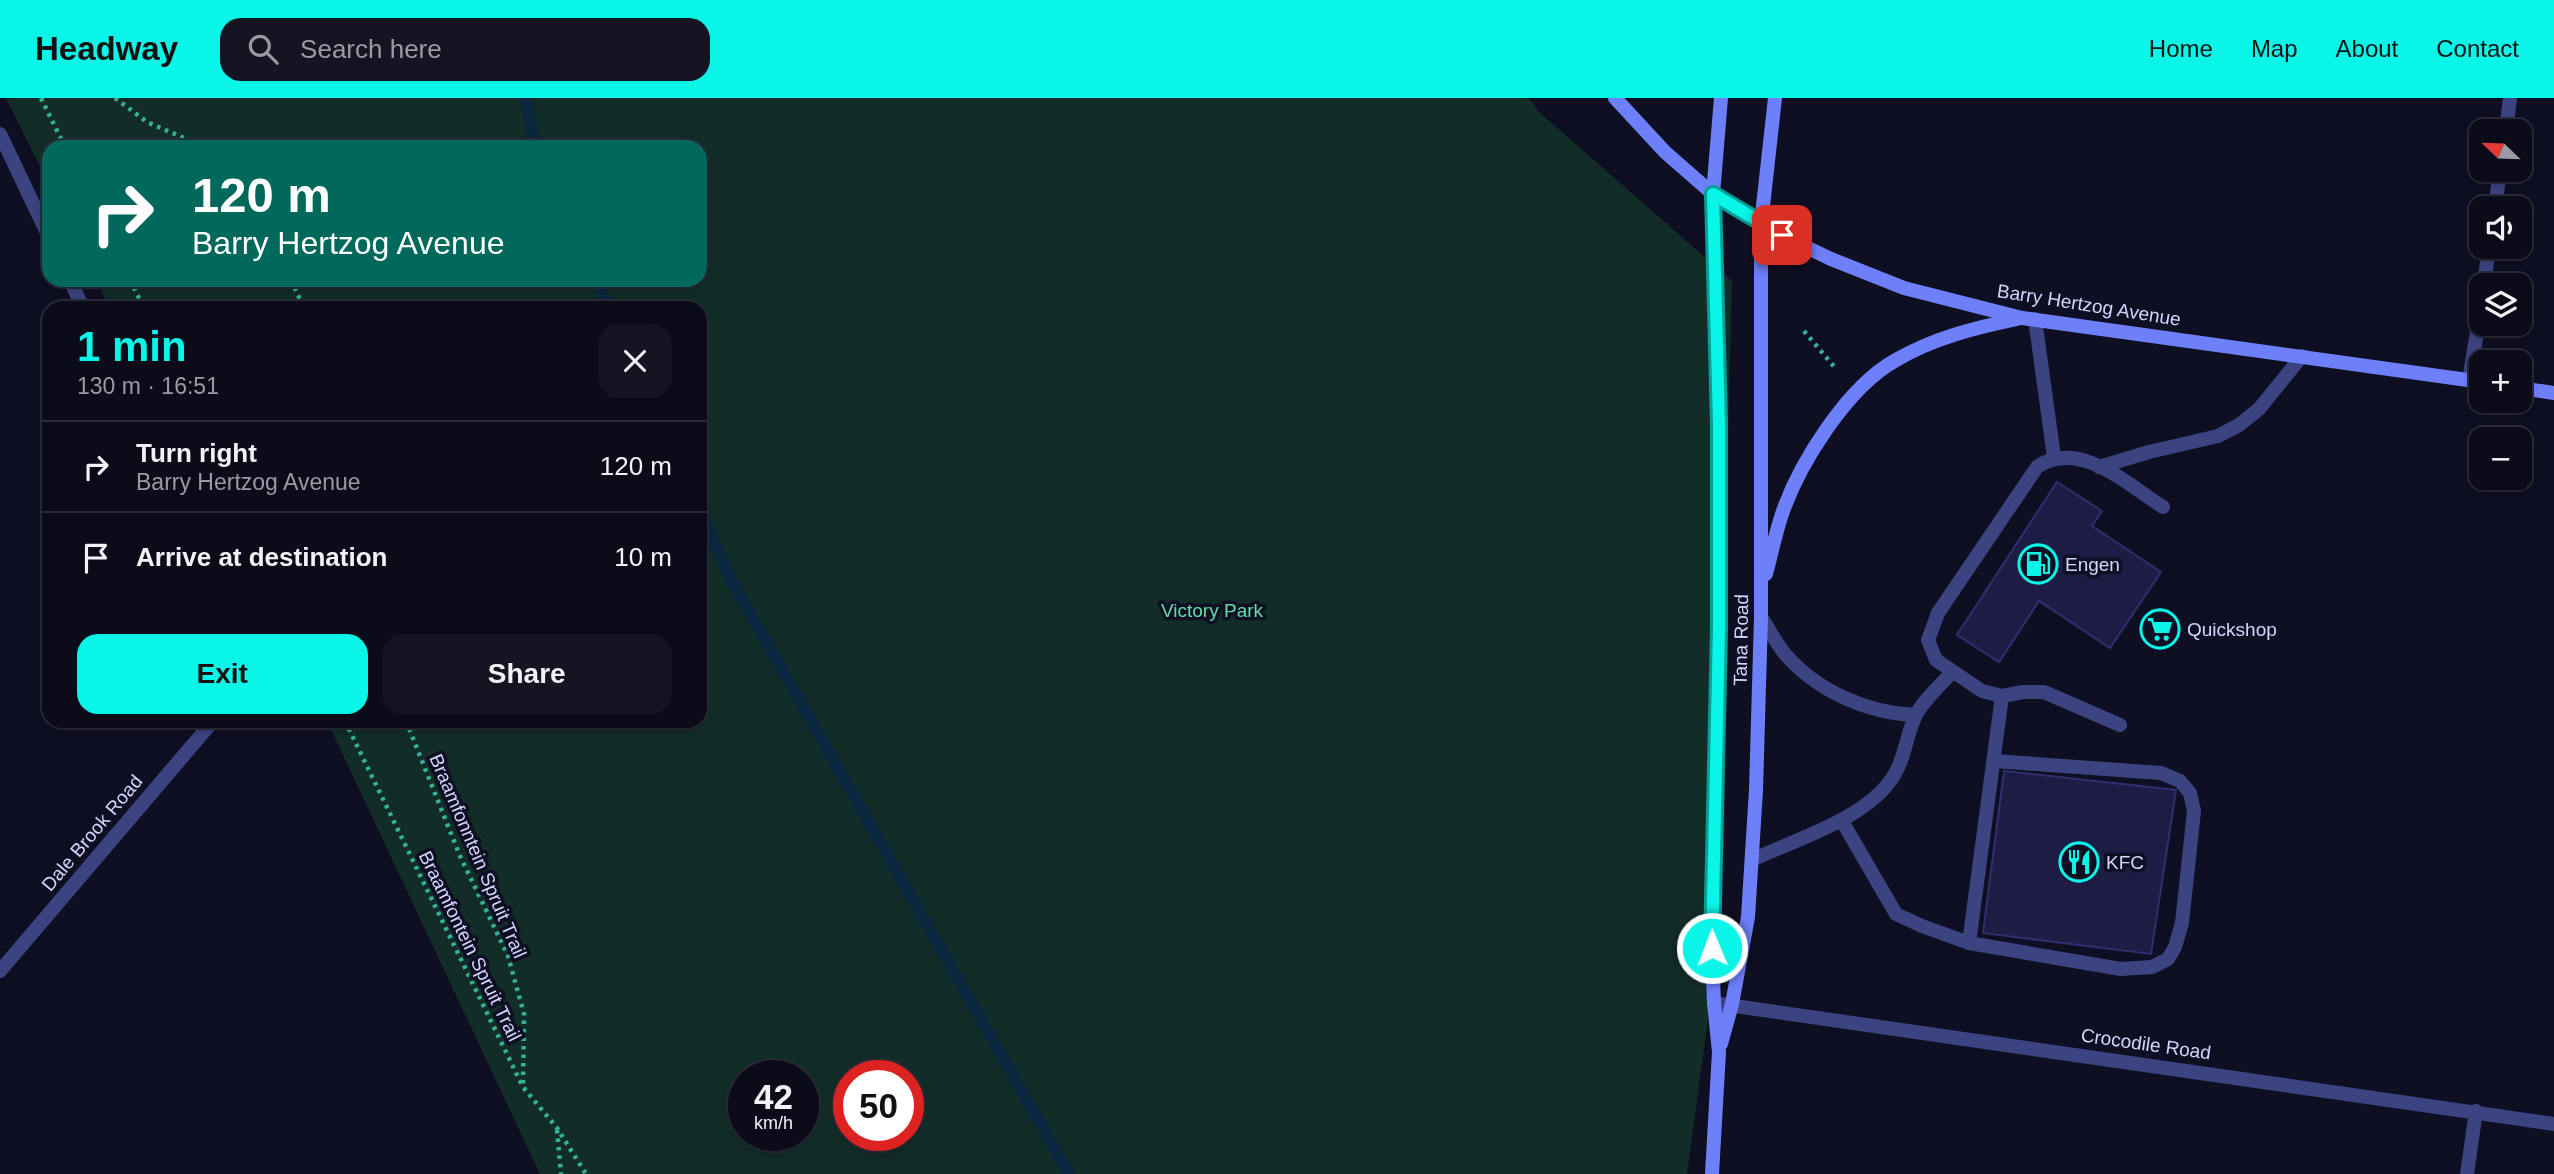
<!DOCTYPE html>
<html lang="en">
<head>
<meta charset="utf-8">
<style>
	:root { --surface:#0b0b1a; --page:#141423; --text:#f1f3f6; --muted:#9a9ba2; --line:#2b2b39; --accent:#08f5e7 }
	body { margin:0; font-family:Helvetica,sans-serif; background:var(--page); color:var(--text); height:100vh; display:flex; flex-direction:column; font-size:26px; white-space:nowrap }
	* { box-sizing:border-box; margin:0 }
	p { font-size:23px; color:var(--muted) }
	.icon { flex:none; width:38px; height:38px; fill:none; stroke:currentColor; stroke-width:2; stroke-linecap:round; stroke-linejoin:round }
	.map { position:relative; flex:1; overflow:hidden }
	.sheet { position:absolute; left:42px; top:203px; width:665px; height:427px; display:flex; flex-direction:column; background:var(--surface); border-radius:21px; box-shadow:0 4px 10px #0003,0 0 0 2px var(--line) }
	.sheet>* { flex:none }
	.guide { position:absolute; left:42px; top:42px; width:665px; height:147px; border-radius:21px; box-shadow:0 4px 10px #0003,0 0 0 2px var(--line); background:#00695c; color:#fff; overflow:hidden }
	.needle { width:46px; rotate:293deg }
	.buttons { position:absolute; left:2469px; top:21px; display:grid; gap:14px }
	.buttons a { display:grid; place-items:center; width:63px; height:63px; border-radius:14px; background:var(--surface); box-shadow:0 4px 10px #0003,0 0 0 2px var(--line); font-size:35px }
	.speed { position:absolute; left:728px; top:962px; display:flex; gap:14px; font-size:35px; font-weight:700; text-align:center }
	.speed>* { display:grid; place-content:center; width:91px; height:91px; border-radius:50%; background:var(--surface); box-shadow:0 4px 10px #0003,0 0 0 2px var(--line); line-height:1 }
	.speed small { font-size:18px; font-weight:400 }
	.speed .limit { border:10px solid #d22; background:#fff; color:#111 }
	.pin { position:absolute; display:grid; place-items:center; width:60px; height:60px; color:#fff; margin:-30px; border-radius:14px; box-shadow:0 4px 10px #0006 }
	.me { position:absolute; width:77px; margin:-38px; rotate:359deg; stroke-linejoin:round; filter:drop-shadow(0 0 5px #0008) }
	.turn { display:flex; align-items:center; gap:24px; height:147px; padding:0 35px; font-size:32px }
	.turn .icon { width:91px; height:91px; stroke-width:2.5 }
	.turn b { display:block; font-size:49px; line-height:60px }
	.round { display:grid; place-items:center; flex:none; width:74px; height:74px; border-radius:21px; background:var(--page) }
	.headline { display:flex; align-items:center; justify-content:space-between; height:119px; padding:0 35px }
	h1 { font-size:42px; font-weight:600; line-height:52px; color:var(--accent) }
	.button { display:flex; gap:14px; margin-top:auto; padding:14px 35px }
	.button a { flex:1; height:80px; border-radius:21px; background:var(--accent); color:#111; font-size:28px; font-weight:600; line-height:80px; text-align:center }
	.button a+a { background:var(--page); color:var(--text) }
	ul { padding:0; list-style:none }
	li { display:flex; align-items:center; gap:21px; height:91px; padding:0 35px; border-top:2px solid var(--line) }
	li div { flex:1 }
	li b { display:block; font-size:26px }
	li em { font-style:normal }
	header { display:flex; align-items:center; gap:42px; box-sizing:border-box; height:98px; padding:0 35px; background:var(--accent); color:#111 }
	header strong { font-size:33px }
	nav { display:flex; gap:38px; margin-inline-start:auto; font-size:24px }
	.search { width:490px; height:63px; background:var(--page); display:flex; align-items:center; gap:18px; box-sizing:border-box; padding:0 24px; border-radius:21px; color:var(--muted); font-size:26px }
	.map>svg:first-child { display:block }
	.green { fill:#122d28; fill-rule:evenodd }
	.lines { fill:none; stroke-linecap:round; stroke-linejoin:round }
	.stream { stroke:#0b2740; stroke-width:12 }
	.building { fill:#1d1c44; stroke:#312e6f; stroke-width:2 }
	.path { stroke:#33b296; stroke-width:4.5; stroke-dasharray:3.5 5; stroke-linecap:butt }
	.service { stroke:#3b4481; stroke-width:14 }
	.minor { stroke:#3b4481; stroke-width:14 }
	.secondary { stroke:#6d80fa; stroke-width:14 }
	.route-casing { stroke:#059f96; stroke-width:18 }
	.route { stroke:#08f5e7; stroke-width:12 }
	.labels { text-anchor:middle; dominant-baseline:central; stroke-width:7; stroke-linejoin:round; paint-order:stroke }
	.street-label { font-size:19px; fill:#d3d5fe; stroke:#0f0f23 }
	.poi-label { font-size:19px; fill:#d3d5fe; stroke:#0f0f23; text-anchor:start }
	.park-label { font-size:19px; fill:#61dcaa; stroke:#0f0f23 }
</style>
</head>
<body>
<header>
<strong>Headway</strong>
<div class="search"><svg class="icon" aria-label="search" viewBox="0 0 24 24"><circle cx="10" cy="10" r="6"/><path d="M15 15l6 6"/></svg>Search here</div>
<nav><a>Home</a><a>Map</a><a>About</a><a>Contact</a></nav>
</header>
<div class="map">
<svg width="2554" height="1076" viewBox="0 0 2554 1076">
	<rect width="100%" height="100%" fill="#0f0f23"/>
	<!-- green -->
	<path class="green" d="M6 0H1529L1539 14 1732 183 1714 877 1687 1076H540L327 623H700V210H110L96 182H700V49H49V87ZM744 978H803V1038H744ZM849 978H908V1038H849Z"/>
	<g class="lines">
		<!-- stream -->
		<g class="stream">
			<path d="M526 0 533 39 538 49"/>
			<path d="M597 182 609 210"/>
			<path d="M700 413 731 482 1069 1076"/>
		</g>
	</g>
	<!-- building -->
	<g class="building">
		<path d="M2057 384 2102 413 2092 428 2161 474 2110 550 2039 503 1999 564 1957 537Z"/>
		<path d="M2004 673 2176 692 2151 856 1983 835Z"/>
	</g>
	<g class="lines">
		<!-- path -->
		<g class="path">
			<path d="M41 0 65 49"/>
			<path d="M115 0 147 24 193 44 199 49"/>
			<path d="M130 182 144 210"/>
			<path d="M291 182 304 210"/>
			<path d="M1804 233 1837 272"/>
			<path d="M345 623 523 989 557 1030 586 1076"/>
			<path d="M406 623 460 758 508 858 524 916 523 987"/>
			<path d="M557 1032 561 1076"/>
		</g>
		<!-- service -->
		<g class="service">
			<path d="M2035 221 2054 359"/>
			<path d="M2099 369 2149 354 2218 338 2239 327 2259 311 2302 258"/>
			<path d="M1761 519C1769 531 1776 545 1785 556 1817 593 1867 615 1915 617"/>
			<path d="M2120 627 2044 594H2023L2002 598 1982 593 1936 562 1928 542 1938 515 2037 369C2079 340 2128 387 2163 409"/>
			<path d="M1842 723 1896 816 1922 828 1969 845 2121 871 2152 869 2168 861 2175 849 2182 825 2194 713 2190 695 2180 683 2161 675 1994 663"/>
			<path d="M1752 762C1796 741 1866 721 1893 679 1905 661 1906 638 1915 619 1922 603 1941 587 1952 574"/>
			<path d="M1969 845 2002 598"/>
		</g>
		<!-- minor -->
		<g class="minor">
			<path d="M2506 33 2510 0"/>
			<path d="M0 36 49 139"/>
			<path d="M2495 110 2500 72"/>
			<path d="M70 182 83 210"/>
			<path d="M2484 187 2489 149"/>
			<path d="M2469 282 2482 204"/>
			<path d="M0 873 213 623"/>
			<path d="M1714 905 2554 1026"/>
			<path d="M2467 1076 2476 1013"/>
		</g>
		<!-- secondary -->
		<g class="secondary">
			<path d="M1615 0 1665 54 1713 96 1781 137 1831 161 1904 190 2022 220 2482 284"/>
			<path d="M2520 290 2554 295"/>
			<path d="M1766 476C1771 457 1775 438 1781 419 1798 367 1847 289 1896 262 1934 240 1974 230 2017 221"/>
			<path d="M1721 946 1732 906 1748 819 1756 692 1761 519V126L1775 0"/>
			<path d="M1712 1076 1719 954 1714 905 1711 828 1719 530V326L1713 96 1721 0"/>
		</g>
	</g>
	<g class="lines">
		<!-- route casing -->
		<g class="route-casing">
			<path id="route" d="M1712 850 1719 530V326L1713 96 1782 137"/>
		</g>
		<!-- route -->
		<use href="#route" class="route"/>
	</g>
	<!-- icons -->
	<defs>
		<g id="fuel-ring" transform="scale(2.0125)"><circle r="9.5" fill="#0f0f23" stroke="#08f5e7" stroke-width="1.5"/><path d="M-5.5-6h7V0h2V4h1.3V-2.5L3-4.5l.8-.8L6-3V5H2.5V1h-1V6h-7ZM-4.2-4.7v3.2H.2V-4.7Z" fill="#08f5e7"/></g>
		<g id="supermarket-ring" transform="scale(2.0125)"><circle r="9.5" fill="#0f0f23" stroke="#08f5e7" stroke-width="1.5"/><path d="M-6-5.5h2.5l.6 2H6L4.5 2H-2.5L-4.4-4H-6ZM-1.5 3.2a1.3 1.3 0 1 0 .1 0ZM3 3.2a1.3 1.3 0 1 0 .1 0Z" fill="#08f5e7"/></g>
		<g id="restaurant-ring" transform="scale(2.0125)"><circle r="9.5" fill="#0f0f23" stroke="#08f5e7" stroke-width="1.5"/><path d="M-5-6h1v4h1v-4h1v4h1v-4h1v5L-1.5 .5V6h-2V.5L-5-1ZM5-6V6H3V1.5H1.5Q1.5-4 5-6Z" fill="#08f5e7"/></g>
	</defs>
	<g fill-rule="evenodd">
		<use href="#fuel-ring" x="2038" y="466"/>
		<use href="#supermarket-ring" x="2160" y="531"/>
		<use href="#restaurant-ring" x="2079" y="764"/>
	</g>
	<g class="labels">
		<!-- street labels -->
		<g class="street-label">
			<text transform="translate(2089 207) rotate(9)">Barry Hertzog Avenue</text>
			<text transform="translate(1741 542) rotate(-89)">Tana Road</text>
			<text transform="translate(92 735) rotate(-50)">Dale Brook Road</text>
			<text transform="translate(478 758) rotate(67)">Braamfonntein Spruit Trail</text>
			<text transform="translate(470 848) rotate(64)">Braamfontein Spruit Trail</text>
			<text transform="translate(2146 946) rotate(8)">Crocodile Road</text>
		</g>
		<!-- poi labels -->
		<g class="poi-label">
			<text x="2065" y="466">Engen</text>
			<text x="2187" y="531">Quickshop</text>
			<text x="2106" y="764">KFC</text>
		</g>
		<!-- park labels -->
		<g class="park-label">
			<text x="1212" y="512">Victory Park</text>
		</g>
	</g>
</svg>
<div class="buttons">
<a><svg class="needle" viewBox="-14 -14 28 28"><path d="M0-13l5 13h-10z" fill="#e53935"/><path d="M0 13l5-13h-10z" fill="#9a9ba2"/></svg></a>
<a><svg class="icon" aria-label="sound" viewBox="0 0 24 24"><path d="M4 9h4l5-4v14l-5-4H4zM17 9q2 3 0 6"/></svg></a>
<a><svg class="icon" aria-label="layers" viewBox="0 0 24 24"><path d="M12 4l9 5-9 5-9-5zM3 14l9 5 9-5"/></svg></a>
<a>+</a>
<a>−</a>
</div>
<div class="speed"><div>42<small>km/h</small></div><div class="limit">50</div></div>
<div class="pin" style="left:1782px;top:137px;background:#d93025"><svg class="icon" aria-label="arrive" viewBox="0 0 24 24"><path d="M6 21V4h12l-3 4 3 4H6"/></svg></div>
<svg class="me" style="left:1712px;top:850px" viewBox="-20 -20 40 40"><circle r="17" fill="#08f5e7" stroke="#fff" stroke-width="3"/><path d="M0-11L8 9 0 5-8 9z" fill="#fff"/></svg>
<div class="guide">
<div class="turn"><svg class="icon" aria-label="right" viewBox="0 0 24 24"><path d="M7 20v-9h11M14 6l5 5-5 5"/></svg><div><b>120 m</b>Barry Hertzog Avenue</div></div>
</div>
<section class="sheet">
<div class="headline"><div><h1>1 min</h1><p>130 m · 16:51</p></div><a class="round"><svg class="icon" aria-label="close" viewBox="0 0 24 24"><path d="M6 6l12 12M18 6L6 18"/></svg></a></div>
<ul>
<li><svg class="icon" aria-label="right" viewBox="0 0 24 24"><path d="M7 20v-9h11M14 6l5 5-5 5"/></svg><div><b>Turn right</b><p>Barry Hertzog Avenue</p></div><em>120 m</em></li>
<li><svg class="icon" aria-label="arrive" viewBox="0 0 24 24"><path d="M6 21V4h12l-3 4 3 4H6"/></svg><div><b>Arrive at destination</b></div><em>10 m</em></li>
</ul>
<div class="button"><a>Exit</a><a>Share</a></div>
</section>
</div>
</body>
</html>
